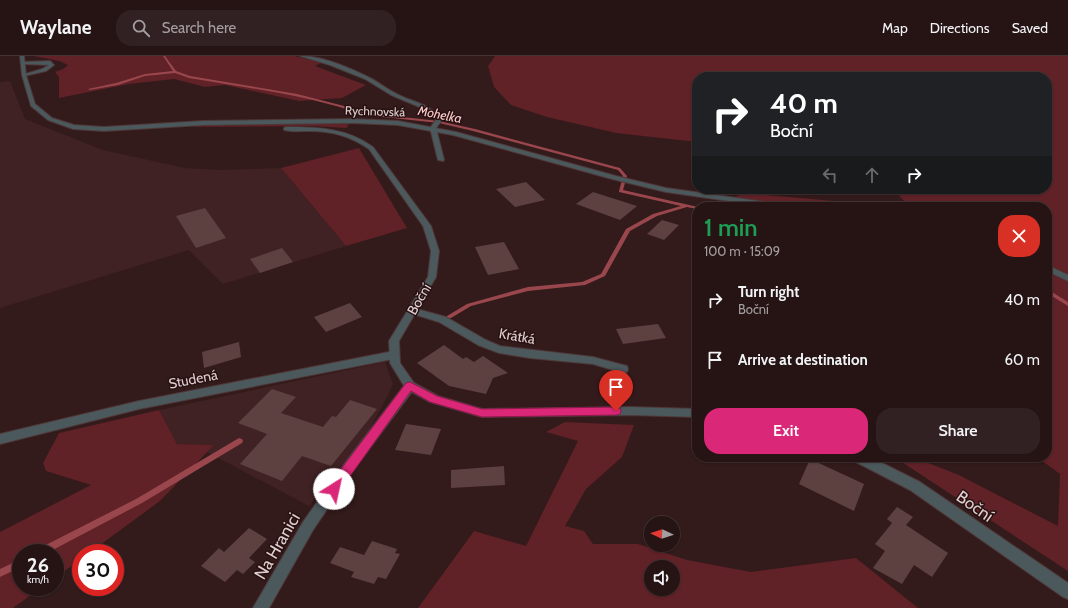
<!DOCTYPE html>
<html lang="en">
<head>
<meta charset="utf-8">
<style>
	:root { --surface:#261414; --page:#322122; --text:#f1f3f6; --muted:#a49ea0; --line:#423334; --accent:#db2777 }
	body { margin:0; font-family:Cabin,sans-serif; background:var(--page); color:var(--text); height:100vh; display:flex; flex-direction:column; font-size:15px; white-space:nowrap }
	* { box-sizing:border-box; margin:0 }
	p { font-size:13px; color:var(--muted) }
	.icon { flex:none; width:22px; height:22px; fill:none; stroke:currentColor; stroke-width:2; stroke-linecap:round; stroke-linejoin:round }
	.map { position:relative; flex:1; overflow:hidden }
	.panel { position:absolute; left:692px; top:146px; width:360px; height:260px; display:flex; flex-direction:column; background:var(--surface); border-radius:16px; box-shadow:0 1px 3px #0004,0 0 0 1px var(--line) }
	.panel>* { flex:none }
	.hud { position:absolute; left:692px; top:16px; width:360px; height:122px; border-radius:16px; box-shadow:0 1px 3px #0004,0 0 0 1px var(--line); background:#202124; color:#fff; overflow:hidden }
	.needle { width:26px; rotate:274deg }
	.buttons { position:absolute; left:644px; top:460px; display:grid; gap:8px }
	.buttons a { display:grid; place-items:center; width:36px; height:36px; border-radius:50%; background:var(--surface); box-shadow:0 1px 3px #0004,0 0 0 1px var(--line); font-size:20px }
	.speed { position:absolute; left:12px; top:488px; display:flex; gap:8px; font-size:20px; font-weight:700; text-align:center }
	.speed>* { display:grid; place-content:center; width:52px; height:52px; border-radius:50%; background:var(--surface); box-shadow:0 1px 3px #0004,0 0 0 1px var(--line); line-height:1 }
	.speed small { font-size:10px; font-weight:400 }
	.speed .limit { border:6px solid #d22; background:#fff; color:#111 }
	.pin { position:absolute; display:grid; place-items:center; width:34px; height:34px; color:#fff; margin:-41px -17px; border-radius:50% 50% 50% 0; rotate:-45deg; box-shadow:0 0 4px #0007 }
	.pin .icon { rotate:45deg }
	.me { position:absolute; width:44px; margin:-22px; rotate:35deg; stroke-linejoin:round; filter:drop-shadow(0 0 3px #0008) }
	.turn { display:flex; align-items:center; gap:14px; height:84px; padding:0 12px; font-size:18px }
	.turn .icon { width:52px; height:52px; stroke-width:2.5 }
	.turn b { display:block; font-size:28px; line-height:34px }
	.lanes { display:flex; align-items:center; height:38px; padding:0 12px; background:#0003; justify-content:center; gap:20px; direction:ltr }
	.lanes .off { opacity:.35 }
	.round { display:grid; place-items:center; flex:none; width:42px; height:42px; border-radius:16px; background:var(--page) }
	.overview { display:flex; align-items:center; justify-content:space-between; height:68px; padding:0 12px }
	h1 { font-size:24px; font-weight:600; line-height:30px; color:#1e9e55 }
	.primary-button { display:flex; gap:8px; margin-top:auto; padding:8px 12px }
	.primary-button a { flex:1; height:46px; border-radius:16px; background:var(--accent); color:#fff; font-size:16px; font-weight:600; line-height:46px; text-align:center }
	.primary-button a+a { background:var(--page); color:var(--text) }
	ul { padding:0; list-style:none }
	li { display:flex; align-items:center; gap:12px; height:60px; padding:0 12px }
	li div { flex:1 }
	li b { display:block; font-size:15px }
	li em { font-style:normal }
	header { display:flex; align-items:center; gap:24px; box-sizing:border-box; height:56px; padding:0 20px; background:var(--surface); border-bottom:1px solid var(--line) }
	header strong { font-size:19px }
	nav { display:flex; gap:22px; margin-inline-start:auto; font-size:14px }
	.search { width:280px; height:36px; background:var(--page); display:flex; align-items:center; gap:10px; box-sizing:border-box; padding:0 14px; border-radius:16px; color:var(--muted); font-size:15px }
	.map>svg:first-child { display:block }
	.built { fill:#412224 }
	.green { fill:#602127; fill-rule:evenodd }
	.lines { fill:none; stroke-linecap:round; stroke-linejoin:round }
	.stream { fill:#99474c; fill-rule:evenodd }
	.building { fill:#5d4141 }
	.service-casing { stroke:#4f3738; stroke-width:2 }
	.minor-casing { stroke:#4f3738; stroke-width:2 }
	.tertiary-casing { stroke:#4f3738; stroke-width:2 }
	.service { fill:#4b585c; fill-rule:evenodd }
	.minor { fill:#4b585c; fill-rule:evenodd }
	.tertiary { fill:#4b585c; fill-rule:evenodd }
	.route { fill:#db2777; stroke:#8e194d }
	.labels { text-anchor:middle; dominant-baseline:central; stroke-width:3; stroke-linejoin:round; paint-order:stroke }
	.far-street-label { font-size:12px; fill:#e1cfcf; stroke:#281112 }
	.far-water-label { font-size:13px; font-style:italic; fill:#fdcbcb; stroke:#281112 }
	.street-label { font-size:14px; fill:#e1cfcf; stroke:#281112 }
	.near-street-label { font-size:17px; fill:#e1cfcf; stroke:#281112 }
</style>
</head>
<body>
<header>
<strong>Waylane</strong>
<div class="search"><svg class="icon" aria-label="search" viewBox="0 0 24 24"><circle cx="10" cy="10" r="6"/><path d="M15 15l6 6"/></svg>Search here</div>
<nav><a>Map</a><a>Directions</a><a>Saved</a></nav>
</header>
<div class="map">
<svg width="1068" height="552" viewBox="0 0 1068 552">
	<rect width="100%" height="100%" fill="#331a1b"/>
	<!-- built -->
	<g class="built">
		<path d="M10 25 25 63 103 94 185 112 221 114 281 112 346 190 223 228 189 194 0 252V26Z"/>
		<path d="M385 306 393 328 388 339 368 376 309 450 207 396 214 389 177 388 159 354Z"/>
	</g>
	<!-- green -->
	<g class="green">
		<path d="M34 0H295L321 7 315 10 366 29 342 42 299 45 225 29 205 31 174 23 129 28 59 42V21L55 16 63 13 68 9 59 5Z"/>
		<path d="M495 0H1068V515L894 401H913L959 419 1058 470 1060 418 1037 401H1047V151H718L742 137 846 146 904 145 893 133H1047V21H697V86L616 77 547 61 511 49 494 31 488 10Z"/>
		<path d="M349 67 347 72 310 70 195 71 197 69Z"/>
		<path d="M359 92 407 172 346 190 281 112Z"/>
		<path d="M159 354 177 388 214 389 160 445 89 497H81V503L55 522V497H21V531H42L13 552H0V476L91 429 46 415 43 407 59 377Z"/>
		<path d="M565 366 634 369 622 401 586 433 565 470 584 475 593 488H638L687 504 751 516 856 502 918 552H418L474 475 526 490 578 385 546 376ZM651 511H673V533H651Z"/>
	</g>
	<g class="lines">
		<!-- stream -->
		<g class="stream">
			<path d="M163 0H165L176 15 190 20 297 38 356 53 365 57 439 65 475 73 620 112 627 120 623 134 698 151H697V153L687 151 657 160 630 175 605 220 585 229 528 235 471 250 451 262H447L446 261 447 260 467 248 528 231 582 226 601 218 626 173 653 158 681 150 619 136V135L623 120 618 114 473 75 439 67 364 59C308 39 248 32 189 22L175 17 145 20 118 29 90 34 88 33 116 27 145 18 173 15Z"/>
			<path d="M1047 233 1068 246V250L1047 237Z"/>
			<path d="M239 382 242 383 243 385 242 387 142 447 47 497H35L36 494 136 443Z"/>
			<path d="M21 503V511L0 521V513Z"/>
		</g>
	</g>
	<!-- building -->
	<g class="building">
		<path d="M526 126 545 144 515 151 496 133Z"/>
		<path d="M593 136 637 150 620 164 576 148Z"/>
		<path d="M205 152 226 182 196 192 176 160Z"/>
		<path d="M662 164 679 169 664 184 647 178Z"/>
		<path d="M504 186 519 213 488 219 475 191Z"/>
		<path d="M282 192 293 206 260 217 250 203Z"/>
		<path d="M350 247 362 261 326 276 314 261Z"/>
		<path d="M658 268 666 282 623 288 616 273Z"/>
		<path d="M239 286 241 301 204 312 202 296Z"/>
		<path d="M444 289 463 303 466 301 474 306 483 300 508 317 493 322 486 338 449 330 417 307Z"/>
		<path d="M272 333 296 341 281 357 323 371 332 360 336 361 350 344 377 353 331 410 302 400 282 425 240 408 267 378 238 367Z"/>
		<path d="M406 368 441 373 431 399 395 394Z"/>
		<path d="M810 403 864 428 854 455 799 428Z"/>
		<path d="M504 410 505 429 451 432V414Z"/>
		<path d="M897 451 913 461 906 469 948 497 932 521 914 509 902 528 873 512 885 495 875 488 892 467 887 463Z"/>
		<path d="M249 472 267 483 249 502 255 506 243 518 237 514 225 526 201 510 219 492 224 496Z"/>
		<path d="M372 485 397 493 395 497 400 498 386 523 378 521 374 528 351 521 354 516 330 507 340 491 364 499Z"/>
	</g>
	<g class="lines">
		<!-- service casing -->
		<g class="service-casing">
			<path id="service" d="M50 5 54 9 46 15 24 20 22 19 42 13 49 9 23 8 21 6Z"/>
		</g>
		<!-- minor casing -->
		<g class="minor-casing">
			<g id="minor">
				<path d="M300 0C322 0 348 11 368 21 377 25 385 32 395 37 413 47 428 46 442 64L436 72 444 104 443 105 438 104 430 72 436 64 429 55 391 39 365 23 330 9Z"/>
				<path d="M413 252 446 261 486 284 500 290 593 301 627 310 628 313 627 316 623 317 593 308 530 302 499 297 478 289 439 266 410 257 408 255 410 253Z"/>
				<path d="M394 295 398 296 399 299 398 302 139 353 0 388V378L139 345Z"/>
				<path d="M410 326 414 327 416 330 414 333 355 412 313 474 269 552H253L303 466 347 404 406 327Z"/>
			</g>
		</g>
		<!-- tertiary casing -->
		<g class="tertiary-casing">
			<g id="tertiary">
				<path d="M20 0H24L26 19 35 48 52 62 74 69 104 71 203 65 353 63 398 65 456 76 616 120 666 132 787 149 791 151H771L666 136 612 123 453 79 398 69 353 67 203 69 104 75 73 73 48 64 31 50 22 19Z"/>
				<path d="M286 71C318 71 347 72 373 91L431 170 439 195 436 221 399 285 400 307 414 327 438 340 482 353 631 351 697 353V361L631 359 482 361 430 346 406 333 390 307 389 285 428 221 431 195 423 170 369 93C350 80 332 75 309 75 301 75 292 76 284 74V72Z"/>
				<path d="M1047 209 1068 219V225L1047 215Z"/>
				<path d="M852 401H870L920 426 1068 527V543L1063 541 910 434 854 405Z"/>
			</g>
		</g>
		<!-- service -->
		<use href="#service" class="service"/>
		<!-- minor -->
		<use href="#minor" class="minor"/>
		<!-- tertiary -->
		<use href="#tertiary" class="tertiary"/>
	</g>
	<!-- route -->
	<path class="route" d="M410 326 437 340 482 353 616 351 620 352 621 355 620 358 616 359 482 361 430 346 411 335 338 437 334 438 329 437 328 433 329 429 406 327Z"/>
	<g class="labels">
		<!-- far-street labels -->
		<g class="far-street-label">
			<text transform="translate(375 55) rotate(2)">Rychnovská</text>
		</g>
		<!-- far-water labels -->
		<g class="far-water-label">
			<text transform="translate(440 58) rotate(11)">Mohelka</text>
		</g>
		<!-- street labels -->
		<g class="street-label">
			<text transform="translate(419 243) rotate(-60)">Boční</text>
			<text transform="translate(517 280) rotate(10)">Krátká</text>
			<text transform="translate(193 323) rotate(-11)">Studená</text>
		</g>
		<!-- near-street labels -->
		<g class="near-street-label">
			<text transform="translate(975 450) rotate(35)">Boční</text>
			<text transform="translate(277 490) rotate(-60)">Na Hranici</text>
		</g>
	</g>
</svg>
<div class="buttons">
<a><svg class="needle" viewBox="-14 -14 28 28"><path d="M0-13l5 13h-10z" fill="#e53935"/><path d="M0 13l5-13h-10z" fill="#a49ea0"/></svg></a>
<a><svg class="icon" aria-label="sound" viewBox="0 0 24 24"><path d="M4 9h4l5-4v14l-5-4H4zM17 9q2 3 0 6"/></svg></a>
</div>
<div class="speed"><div>26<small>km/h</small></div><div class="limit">30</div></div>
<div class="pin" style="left:616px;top:355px;background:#d93025"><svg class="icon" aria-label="arrive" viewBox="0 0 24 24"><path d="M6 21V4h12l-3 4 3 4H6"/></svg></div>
<svg class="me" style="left:334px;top:433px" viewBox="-20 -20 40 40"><circle r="19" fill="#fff"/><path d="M0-13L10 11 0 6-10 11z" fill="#db2777"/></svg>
<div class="hud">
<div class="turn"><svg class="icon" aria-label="right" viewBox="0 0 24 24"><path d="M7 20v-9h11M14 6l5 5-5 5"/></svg><div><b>40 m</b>Boční</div></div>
<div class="lanes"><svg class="icon off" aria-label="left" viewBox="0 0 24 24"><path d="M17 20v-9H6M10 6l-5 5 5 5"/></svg><svg class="icon off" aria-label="ahead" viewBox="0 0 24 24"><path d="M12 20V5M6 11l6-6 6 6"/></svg><svg class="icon" aria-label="right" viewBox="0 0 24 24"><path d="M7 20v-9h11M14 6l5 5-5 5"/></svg></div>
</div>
<section class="panel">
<div class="overview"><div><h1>1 min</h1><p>100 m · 15:09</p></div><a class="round" style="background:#d93025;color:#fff"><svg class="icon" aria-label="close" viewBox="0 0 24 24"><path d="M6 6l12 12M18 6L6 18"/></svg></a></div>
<ul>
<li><svg class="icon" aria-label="right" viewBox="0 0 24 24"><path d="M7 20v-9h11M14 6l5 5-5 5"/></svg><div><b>Turn right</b><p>Boční</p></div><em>40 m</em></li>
<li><svg class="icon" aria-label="arrive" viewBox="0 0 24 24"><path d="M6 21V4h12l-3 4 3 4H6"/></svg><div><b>Arrive at destination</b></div><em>60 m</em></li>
</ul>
<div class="primary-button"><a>Exit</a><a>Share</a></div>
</section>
</div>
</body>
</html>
